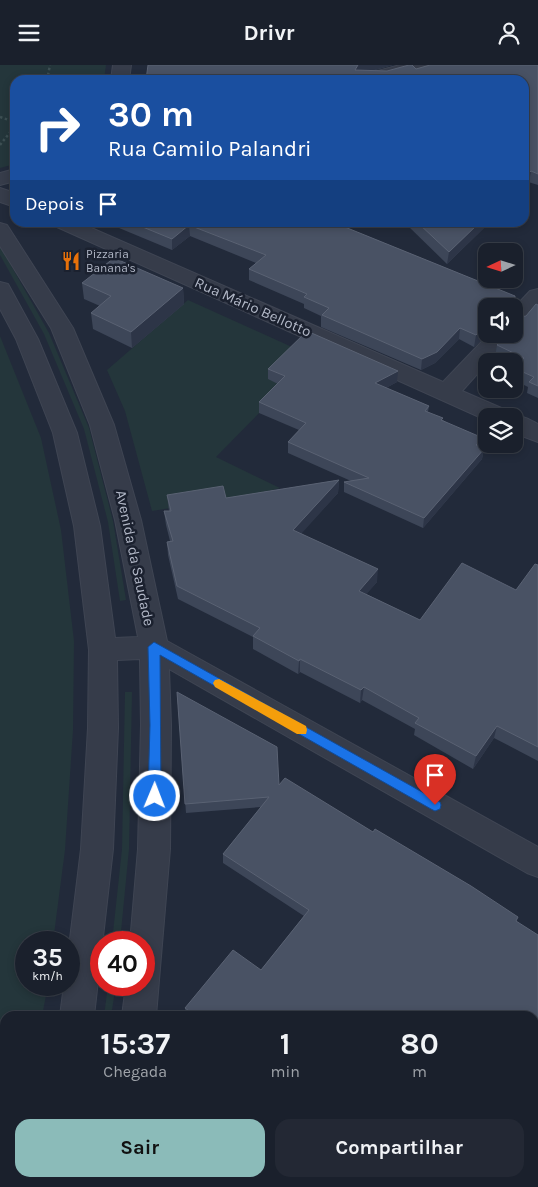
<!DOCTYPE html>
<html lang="pt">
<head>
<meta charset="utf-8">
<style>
	:root { --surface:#1a202c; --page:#232834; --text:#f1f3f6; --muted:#9fa3a9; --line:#383e48; --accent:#8bbbb9 }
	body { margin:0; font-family:Karla,sans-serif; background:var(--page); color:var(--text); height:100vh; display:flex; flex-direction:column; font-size:19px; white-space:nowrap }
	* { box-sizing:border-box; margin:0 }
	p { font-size:16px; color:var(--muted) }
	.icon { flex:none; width:28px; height:28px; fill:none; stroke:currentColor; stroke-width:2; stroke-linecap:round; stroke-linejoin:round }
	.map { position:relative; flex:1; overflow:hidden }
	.details { position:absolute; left:0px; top:946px; width:539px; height:176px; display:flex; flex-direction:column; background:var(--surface); border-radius:15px 15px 0 0; box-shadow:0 2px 8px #0003,0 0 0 1px var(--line) }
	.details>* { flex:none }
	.guide { position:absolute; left:10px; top:10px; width:519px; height:152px; border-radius:15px; box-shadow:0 2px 8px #0003,0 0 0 1px var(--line); background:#1a4fa0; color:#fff; overflow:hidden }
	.needle { width:32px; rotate:266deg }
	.buttons { position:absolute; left:478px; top:178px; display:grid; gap:10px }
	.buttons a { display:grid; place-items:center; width:45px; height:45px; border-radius:10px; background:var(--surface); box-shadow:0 2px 8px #0003,0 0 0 1px var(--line); font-size:25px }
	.speed { position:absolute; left:15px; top:866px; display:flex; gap:10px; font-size:25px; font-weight:700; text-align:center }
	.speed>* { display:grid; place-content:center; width:65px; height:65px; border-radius:50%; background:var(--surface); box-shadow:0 2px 8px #0003,0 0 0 1px var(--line); line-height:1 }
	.speed small { font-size:12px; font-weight:400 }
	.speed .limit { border:8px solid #d22; background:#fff; color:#111 }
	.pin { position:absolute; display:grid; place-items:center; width:42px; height:42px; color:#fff; margin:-51px -21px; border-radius:50% 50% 50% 0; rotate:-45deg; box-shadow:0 0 5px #0007 }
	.pin .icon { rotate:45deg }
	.me { position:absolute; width:55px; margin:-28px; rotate:1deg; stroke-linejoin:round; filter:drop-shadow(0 0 4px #0008) }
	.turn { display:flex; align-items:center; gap:18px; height:105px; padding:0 15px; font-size:22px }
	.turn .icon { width:65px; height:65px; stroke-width:2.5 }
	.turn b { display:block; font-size:35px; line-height:42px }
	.then { display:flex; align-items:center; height:48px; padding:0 15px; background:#0003; gap:10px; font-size:19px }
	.eta { display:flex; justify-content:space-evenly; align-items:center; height:85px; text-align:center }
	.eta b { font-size:30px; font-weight:700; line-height:35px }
	.primary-button { display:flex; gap:10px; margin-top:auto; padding:10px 15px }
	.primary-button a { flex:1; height:58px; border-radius:15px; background:var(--accent); color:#111; font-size:20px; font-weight:700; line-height:58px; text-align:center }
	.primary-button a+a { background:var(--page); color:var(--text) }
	header { display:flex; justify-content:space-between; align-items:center; height:65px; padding:0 15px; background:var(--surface); font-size:22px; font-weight:700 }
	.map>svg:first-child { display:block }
	.green { fill:#24363b }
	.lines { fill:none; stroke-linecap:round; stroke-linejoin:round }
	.minor-casing { stroke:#3f4553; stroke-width:2 }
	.path { stroke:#3d4f53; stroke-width:2.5; stroke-dasharray:2.5 2.5; stroke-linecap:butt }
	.minor { fill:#363c4a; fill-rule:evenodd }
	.wall { fill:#3d4658 }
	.shaded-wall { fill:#2d3547 }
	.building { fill:#495264; stroke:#5a6273 }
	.route { fill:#1a73e8; stroke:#114b97 }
	.slow { fill:#f59e0b }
	.labels { text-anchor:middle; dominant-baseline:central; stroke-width:5; stroke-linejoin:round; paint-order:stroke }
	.far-poi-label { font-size:12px; fill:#b1b7c6; stroke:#1b212f; text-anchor:start }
	.street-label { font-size:15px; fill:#b1b7c6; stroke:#1b212f }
</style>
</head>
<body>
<header><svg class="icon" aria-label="menu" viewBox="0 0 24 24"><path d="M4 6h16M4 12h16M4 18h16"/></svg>Drivr<svg class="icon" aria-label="person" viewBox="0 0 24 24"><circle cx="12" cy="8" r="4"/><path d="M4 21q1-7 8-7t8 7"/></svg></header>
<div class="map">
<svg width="538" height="1122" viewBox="0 0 538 1122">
	<rect width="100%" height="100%" fill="#222a3a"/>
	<!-- green -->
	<g class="green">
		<path d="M0 0H106L104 15H15V99L0 103Z"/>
		<path d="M0 181 49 268 89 363 113 456 126 535 120 536 108 457 84 364 44 269 0 190Z"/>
		<path d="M188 235 314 292 216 392 280 423 253 430 152 446 125 346 107 305Z"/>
		<path d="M0 271 41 373 61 465 74 576 73 665 65 785 53 877 26 878V920H48L42 951H5V1118H12L11 1122H0Z"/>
		<path d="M125 627H132L129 784 120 877H112L122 784Z"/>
		<path d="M108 920H116L111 951H104Z"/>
	</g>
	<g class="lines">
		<!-- minor casing -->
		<g class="minor-casing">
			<g id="minor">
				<path d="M113 0H131L129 15H111Z"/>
				<path d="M400 0H430L427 4 386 15H356L359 11Z"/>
				<path d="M15 104V116L0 120V108Z"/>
				<path d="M0 123 15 128V142L0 137Z"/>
				<path d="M0 158 7 160 73 263 114 360 141 455 167 576 538 782V812L527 808 169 604 171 660 170 784 156 951H122L126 920H144V878H130L138 784 141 660 140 594 117 595 118 663 113 784 94 951H60L64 920H69V882L81 784 88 663 89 585 74 461 53 368 16 274 0 244V217L8 219 38 274 77 368 100 461 115 573 138 572 115 455 90 360 51 263 0 181Z"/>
				<path d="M54 158H80L443 317 489 269H513L462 326 506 345 510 351C519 348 530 355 538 359V377L514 368V351H486V355L57 162Z"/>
				<path d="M538 224V244L522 261 514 263V243L530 226Z"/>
				<path d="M30 1118H68L67 1122H29Z"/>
				<path d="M98 1118H136L135 1122H97Z"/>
			</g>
		</g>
		<!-- path -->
		<g class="path">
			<path d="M47 15 50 0"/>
			<path d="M0 52 15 57"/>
			<path d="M0 80 15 61"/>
		</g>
		<!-- minor -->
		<use href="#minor" class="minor"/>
	</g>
	<!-- wall -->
	<g class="wall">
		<path d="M148 0H393L372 6H387L416 4 538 0V120Z"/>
		<path d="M107 158H335L515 231V253L526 251 536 239 538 240V333L527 328 528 322 514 315V303L516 302 514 301V296H504L495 292 497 280 508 269H514V241H486V269H487L474 282 459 274 435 298 421 305 321 262V251L304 243V239L249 215V204L256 198 190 171 172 185Z"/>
		<path d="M405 158H489L447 199Z"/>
		<path d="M82 218 183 223 184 239 132 283 93 264 91 248 100 241 84 234Z"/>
		<path d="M268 304 397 317 386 323 429 341 428 347 443 355 484 384 482 394 423 463 344 427V417L351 416 288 388V377L299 365 259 348V337L278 319 268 314Z"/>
		<path d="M339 415 338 428 301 468 377 517 366 529 420 555 516 525 538 500V696L494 673 473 704 414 670 415 664 362 635 360 638 300 607 298 609 253 584V572L178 534 168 490 167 477 170 476 166 460 164 446H169L167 430 226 433Z"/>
		<path d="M177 627 279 720 517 857 538 870V1038L534 1035V951H186L185 943 261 905 304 851 223 798V789L261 742 186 748Z"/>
	</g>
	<!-- shaded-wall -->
	<g class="shaded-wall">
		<path d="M358 0H393L359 9 355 5Z"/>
		<path d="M531 106 529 117 524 123V113Z"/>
		<path d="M479 158H489L447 199 449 187Z"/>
		<path d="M189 160 190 171 172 185V174Z"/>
		<path d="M183 223 184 239 132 283 131 267Z"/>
		<path d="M486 260V269H487L474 282 476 270Z"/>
		<path d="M460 263 459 274 435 298 421 305 422 294Z"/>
		<path d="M398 306 397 317 374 329 375 318Z"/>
		<path d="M483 373 481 383 476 380Z"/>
		<path d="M484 384 482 394 423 463 424 453Z"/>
		<path d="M339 415 338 428 293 478V465Z"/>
		<path d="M378 504 377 517 358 539 359 526Z"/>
		<path d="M300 594V607L298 609 299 596Z"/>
		<path d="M364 622 362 635 360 638 361 625Z"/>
		<path d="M497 661 494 673 473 704 476 691Z"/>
	</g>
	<!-- building -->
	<g class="building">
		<path d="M148 0H358L355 5 387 6 409 0H412L416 4 430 0H538V109L531 106 524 113V15H146Z"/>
		<path d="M133 158H335L515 231V253L526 251 536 239 538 240V321L529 317 534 312 514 303 524 293 497 280 508 269H514V262L516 259V256H514V241H486V260L476 270 460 263 437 287 422 294 322 250 329 243 304 232 307 229 249 204 266 190 189 160 172 174Z"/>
		<path d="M418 158H479L449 187Z"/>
		<path d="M114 193 183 223 131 267 91 248 111 231 82 218Z"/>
		<path d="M307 266 398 306 375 318 429 341 425 346 443 353 441 355 483 373 476 380 484 384 424 453 344 417 369 413 288 377 306 358 259 337 285 311 268 304Z"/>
		<path d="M339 415 293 465 378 504 359 526 420 555 462 498 516 525 535 499 538 500V682L497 661 476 691 415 658 419 653 364 622 361 625 300 594 299 596 253 571 260 563 177 521 167 477 173 476 164 446H171L167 430 223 421 226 433Z"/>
		<path d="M177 627 277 682 279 720 285 713 373 767 375 764 471 821 518 852 516 856 538 870V1029L534 1026V951H196L185 943 233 885 261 905 309 845 223 789 269 732 185 739Z"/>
		<path d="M147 1118H150L156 1122H146Z"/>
		<path d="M162 1118H471L468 1122H158Z"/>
	</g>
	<!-- route -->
	<path class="route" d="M154 577 440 737 441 740 440 744 435 746 431 744 160 590 161 731 159 735 155 736 150 735 148 731 150 660 148 582Z"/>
	<!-- slow -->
	<path class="slow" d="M219 614 306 661 307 665 306 669H297L215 622 213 618 215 615Z"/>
	<!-- icons -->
	<defs>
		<g id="restaurant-bare" transform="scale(1.5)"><path d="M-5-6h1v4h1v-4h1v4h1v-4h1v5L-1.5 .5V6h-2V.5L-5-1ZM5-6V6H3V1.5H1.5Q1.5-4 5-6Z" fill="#e8710a" stroke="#1b212f" stroke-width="2.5" paint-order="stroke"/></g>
	</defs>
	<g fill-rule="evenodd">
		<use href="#restaurant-bare" x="71" y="196"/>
	</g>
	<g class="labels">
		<!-- far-poi labels -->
		<g class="far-poi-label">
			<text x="86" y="189">Pizzaria<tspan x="86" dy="14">Banana's</tspan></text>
		</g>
		<!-- street labels -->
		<g class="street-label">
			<text transform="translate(253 242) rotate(24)">Rua Mário Bellotto</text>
			<text transform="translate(135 493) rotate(78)">Avenida da Saudade</text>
		</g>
	</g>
</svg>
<div class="buttons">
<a><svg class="needle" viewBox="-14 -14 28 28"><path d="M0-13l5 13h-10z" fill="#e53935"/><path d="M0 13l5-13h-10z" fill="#9fa3a9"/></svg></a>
<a><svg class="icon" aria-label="sound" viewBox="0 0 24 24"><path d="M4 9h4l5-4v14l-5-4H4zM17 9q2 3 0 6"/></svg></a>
<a><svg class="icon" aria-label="search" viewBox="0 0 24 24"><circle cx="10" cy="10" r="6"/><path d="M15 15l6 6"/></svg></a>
<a><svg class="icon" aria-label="layers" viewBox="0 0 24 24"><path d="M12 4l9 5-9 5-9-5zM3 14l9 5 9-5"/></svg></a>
</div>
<div class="speed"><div>35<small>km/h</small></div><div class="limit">40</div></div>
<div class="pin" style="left:435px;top:740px;background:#d93025"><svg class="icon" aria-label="arrive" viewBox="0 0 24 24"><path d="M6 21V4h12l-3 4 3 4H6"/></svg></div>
<svg class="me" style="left:155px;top:731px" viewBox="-20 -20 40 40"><circle r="17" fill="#1a73e8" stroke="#fff" stroke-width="3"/><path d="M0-11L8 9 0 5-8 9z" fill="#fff"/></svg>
<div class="guide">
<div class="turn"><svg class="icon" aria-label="right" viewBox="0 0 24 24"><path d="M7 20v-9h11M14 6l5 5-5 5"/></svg><div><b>30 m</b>Rua Camilo Palandri</div></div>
<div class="then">Depois<svg class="icon" aria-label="arrive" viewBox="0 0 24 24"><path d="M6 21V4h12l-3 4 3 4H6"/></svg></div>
</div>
<section class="details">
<div class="eta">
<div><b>15:37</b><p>Chegada</p></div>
<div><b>1</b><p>min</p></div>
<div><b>80</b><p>m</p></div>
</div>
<div class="primary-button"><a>Sair</a><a>Compartilhar</a></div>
</section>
</div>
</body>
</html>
